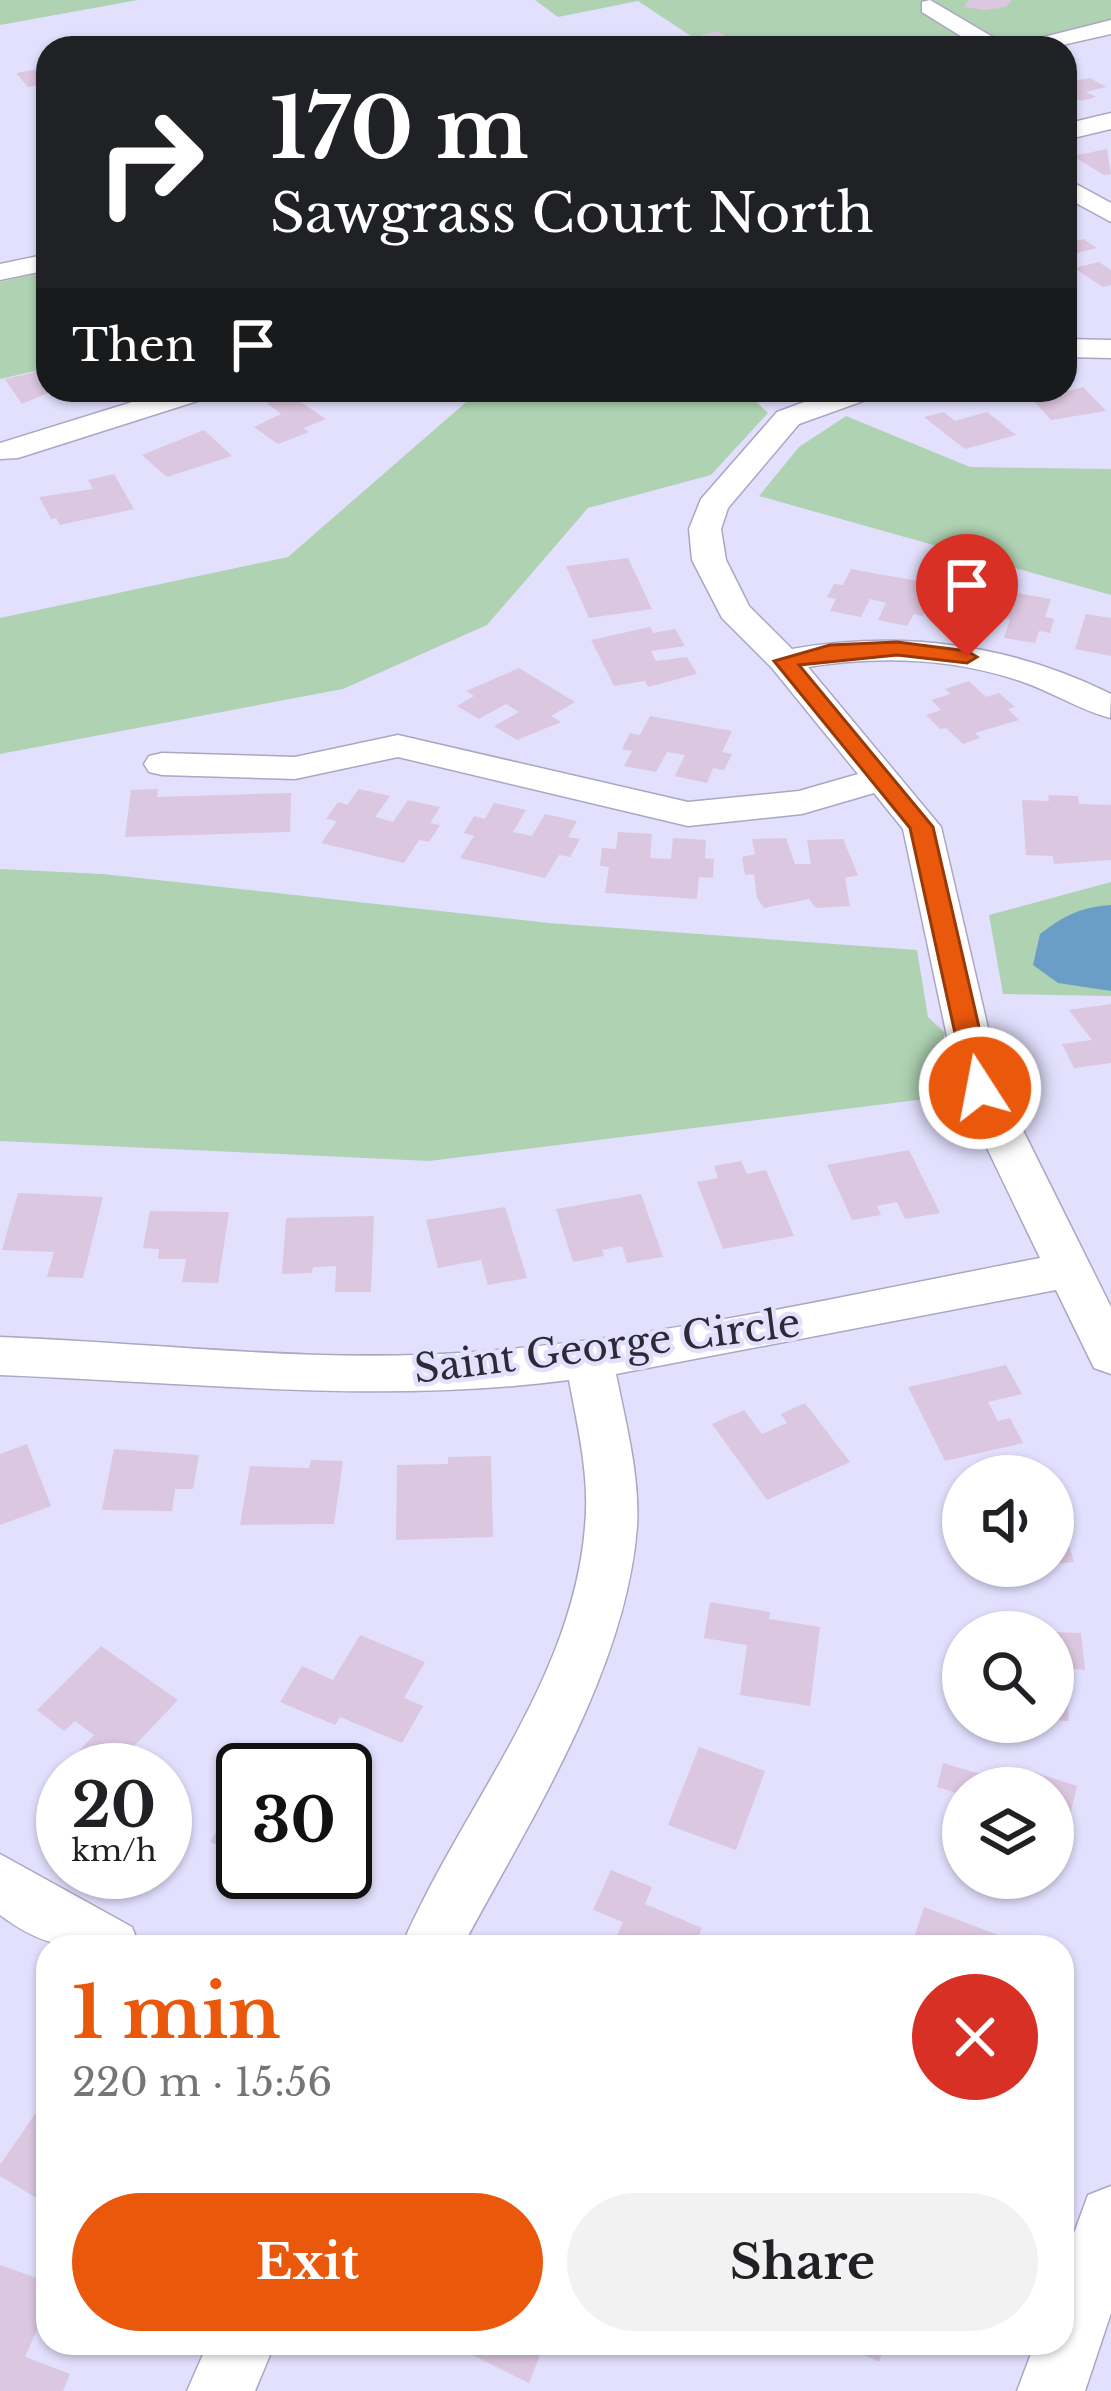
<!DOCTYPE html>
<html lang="en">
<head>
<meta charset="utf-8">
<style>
	:root { --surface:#fff; --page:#f2f2f2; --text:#202124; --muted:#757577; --accent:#ea580c }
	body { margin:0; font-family:"Libre Baskerville",serif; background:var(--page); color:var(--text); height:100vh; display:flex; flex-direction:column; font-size:45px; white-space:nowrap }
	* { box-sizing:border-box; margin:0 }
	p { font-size:39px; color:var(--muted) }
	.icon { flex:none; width:66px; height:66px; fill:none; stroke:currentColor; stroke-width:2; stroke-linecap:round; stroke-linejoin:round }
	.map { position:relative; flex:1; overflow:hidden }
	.side { position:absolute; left:36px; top:1935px; width:1038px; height:420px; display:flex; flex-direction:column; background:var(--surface); border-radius:36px; box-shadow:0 3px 9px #0004 }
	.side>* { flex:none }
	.guide { position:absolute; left:36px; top:36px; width:1041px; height:366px; border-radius:36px; box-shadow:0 3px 9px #0004; background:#202124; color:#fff; overflow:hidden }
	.controls { position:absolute; left:942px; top:1455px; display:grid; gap:24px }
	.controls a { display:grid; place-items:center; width:132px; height:132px; border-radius:50%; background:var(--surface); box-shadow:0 3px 9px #0004; font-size:60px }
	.speed { position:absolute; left:36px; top:1743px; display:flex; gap:24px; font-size:60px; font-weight:700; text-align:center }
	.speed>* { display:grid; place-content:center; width:156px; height:156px; border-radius:50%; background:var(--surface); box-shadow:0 3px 9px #0004; line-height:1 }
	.speed small { font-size:30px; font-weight:400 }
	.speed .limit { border:6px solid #111; border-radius:18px; background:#fff; color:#111 }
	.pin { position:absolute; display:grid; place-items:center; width:102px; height:102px; color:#fff; margin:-123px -51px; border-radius:50% 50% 50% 0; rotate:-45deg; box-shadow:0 0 12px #0007 }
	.pin .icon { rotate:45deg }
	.me { position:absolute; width:132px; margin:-66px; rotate:349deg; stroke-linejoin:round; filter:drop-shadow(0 0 9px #0008) }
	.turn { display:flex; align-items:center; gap:42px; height:252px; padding:0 36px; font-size:54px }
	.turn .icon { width:156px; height:156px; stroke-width:2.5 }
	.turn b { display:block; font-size:84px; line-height:102px }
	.then { display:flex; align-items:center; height:114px; padding:0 36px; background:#0003; gap:24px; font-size:45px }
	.round { display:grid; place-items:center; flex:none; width:126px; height:126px; border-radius:63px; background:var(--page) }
	.headline { display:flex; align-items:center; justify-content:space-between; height:204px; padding:0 36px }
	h1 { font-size:72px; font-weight:700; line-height:90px; color:var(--accent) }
	.action { display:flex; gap:24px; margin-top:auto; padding:24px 36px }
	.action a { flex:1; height:138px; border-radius:72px; background:var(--accent); color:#fff; font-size:48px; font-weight:700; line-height:138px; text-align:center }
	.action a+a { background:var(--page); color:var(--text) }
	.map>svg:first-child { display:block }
	.green { fill:#afd2b3 }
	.water { fill:#6a9ec6 }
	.building { fill:#dbc7e0 }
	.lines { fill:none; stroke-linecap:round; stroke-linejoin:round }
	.minor-casing { stroke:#aaa6c3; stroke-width:3 }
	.minor { fill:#fff; fill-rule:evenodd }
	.route { fill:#ea580c; stroke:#983908; stroke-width:3 }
	.labels { text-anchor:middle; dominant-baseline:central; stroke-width:9; stroke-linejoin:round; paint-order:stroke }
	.street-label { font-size:39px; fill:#2c2a36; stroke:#e3e0fe }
</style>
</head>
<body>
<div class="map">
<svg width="1111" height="2391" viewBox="0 0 1111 2391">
	<rect width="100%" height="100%" fill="#e3e0fe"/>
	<!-- green -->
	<g class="green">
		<path d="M0 0H138L0 25Z"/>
		<path d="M535 0H1111V27L1013 48H709L638 1 558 17Z"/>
		<path d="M48 271V368L0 379V282Z"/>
		<path d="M480 390H744L768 413 711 475 588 508 487 625 343 689 0 754V618L288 557Z"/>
		<path d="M846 416 970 467 1111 469V595L759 496 799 447Z"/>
		<path d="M0 869 103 874 549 923 917 950 928 1017 945 1033 942 1044 933 1050 941 1097 429 1161 0 1141Z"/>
		<path d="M1111 882V996L1003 994 989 915Z"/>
	</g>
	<!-- water -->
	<path class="water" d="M1111 905V991L1058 983 1033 965 1040 934C1063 916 1081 907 1111 905Z"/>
	<!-- building -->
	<g class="building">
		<path d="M969 0H1012L1006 7 984 10 964 7Z"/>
		<path d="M718 31 742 47 721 48 701 35Z"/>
		<path d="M44 68 48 83 28 87 16 73Z"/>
		<path d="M1090 78 1106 87 1086 92 1096 97 1081 101 1065 91V83Z"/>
		<path d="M1107 149 1111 174 1104 175 1073 156Z"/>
		<path d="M1065 234 1076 241 1084 239 1097 248 1065 256Z"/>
		<path d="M1099 262 1111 270V285L1103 287 1074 268Z"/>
		<path d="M48 369V393L22 404 5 379Z"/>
		<path d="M1083 387 1106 411 1051 420 1024 390H1049L1054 395Z"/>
		<path d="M290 395 326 419 303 428 309 432 278 444 254 427 281 414 267 403Z"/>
		<path d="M944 412 955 421 987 412 1016 435 965 449 924 417Z"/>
		<path d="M204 430 232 456 167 477 142 455Z"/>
		<path d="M114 474 134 509 60 525 56 518 51 519 39 497 93 489 88 480Z"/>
		<path d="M628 558 652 609 589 618 566 566Z"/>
		<path d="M851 569 928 583 920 600 930 601 923 616 914 614 907 626 878 620 886 603 870 599 861 617 830 611 836 599 827 597 834 584 843 585Z"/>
		<path d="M972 585 1051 599 1045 617 1054 619 1050 633 1039 631 1035 643 1004 638 1010 619 992 616 986 634 955 628 960 615 951 614 956 600 966 602Z"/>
		<path d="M1086 614 1111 618V656L1075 649Z"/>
		<path d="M650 627 653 633 675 629 685 646 651 651 656 661 687 657 697 674 648 687 645 681 614 686 591 640Z"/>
		<path d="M519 668 575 702 551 716 561 722 517 740 494 726 519 712 506 704 479 719 457 706 474 696 466 691Z"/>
		<path d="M969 681 986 697 999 693 1015 707 1008 709 1019 720 975 733 980 738 963 744 946 728 940 729 926 715 941 710 931 700 951 694 945 689Z"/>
		<path d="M650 716 732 731 722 752 732 754 724 770 713 768 707 783 675 776 685 755 667 752 656 772 624 766 632 751 622 749 630 733 640 735Z"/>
		<path d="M158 789 157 797 291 793 290 832 125 837 131 790Z"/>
		<path d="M359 789 390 796 375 817 393 822 408 800 440 807 430 823 440 825 429 842 419 840 404 863 321 843 337 821 326 819 338 802 347 805Z"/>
		<path d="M1048 795 1078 796 1079 804 1111 805V860L1054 864 1053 856 1026 855 1022 800 1049 801Z"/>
		<path d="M494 803 526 810 513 832 532 836 545 814 577 821 568 837 580 839 570 857 559 855 545 878 460 858 474 836 464 833 474 816 485 819Z"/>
		<path d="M618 832 652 834 650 858 671 859 673 838 706 840 705 858 714 859 713 878 699 877 697 899 605 893 609 867 600 866 602 848 616 849Z"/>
		<path d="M786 838 795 864H811L807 840 843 839 858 875 845 878 850 906 816 908 809 899 764 908 757 898 754 874 745 875 742 857 755 854 752 839Z"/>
		<path d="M1111 1004V1063L1074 1068 1062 1044 1092 1040 1069 1010Z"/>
		<path d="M909 1150 940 1213 905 1219 897 1202 877 1206 881 1215 852 1220 827 1165Z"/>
		<path d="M741 1161 747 1174 766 1170 794 1236 723 1249 697 1182 718 1178 714 1166Z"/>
		<path d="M18 1193 103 1197 83 1278 47 1277 54 1252 2 1250Z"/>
		<path d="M641 1194 663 1257 627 1263 622 1246 602 1250 604 1256 573 1262 556 1209Z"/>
		<path d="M505 1207 527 1278 488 1285 481 1260 438 1268 426 1220Z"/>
		<path d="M150 1211 229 1212 218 1283 182 1282 186 1259H158L159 1249 143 1248Z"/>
		<path d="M374 1216 371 1292H335L336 1266 313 1267 312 1273 282 1274 286 1218Z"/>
		<path d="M1006 1365 1022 1394 988 1402 998 1421 1010 1418 1023 1443 945 1461 908 1387Z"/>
		<path d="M805 1403 850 1462 767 1500 712 1424 744 1410 762 1434 787 1423 781 1414Z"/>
		<path d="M27 1444 51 1506 0 1525V1454Z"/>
		<path d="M114 1449 199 1455 193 1489H175L172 1511 102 1510Z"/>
		<path d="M491 1456 493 1537 396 1540 397 1465 448 1464V1457Z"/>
		<path d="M311 1460 343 1461 334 1524 240 1525 250 1466 309 1468Z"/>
		<path d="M1053 1495H1054L1074 1562 1053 1564Z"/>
		<path d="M710 1602 770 1612 769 1619 820 1627 810 1706 740 1695 747 1645 704 1638Z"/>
		<path d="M1053 1632 1081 1633 1085 1670 1065 1668 1069 1721 1053 1720Z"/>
		<path d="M360 1635 425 1662 404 1698 423 1706 402 1743 340 1717 335 1725 280 1702 302 1666 333 1680Z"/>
		<path d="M101 1646 178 1700 111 1770H73L66 1765 94 1735 75 1721 64 1731 37 1710Z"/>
		<path d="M699 1747 765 1771 736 1850 668 1825Z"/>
		<path d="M266 1752 305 1770H255Z"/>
		<path d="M943 1763 1023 1787V1788H963V1843L948 1838 960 1794 937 1787Z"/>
		<path d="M1030 1771 1077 1786 1068 1824 1053 1820V1788H1027Z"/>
		<path d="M243 1790V1857L210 1842Z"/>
		<path d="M611 1870 652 1887 645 1904 702 1928 694 1947H612L623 1922 593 1910Z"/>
		<path d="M275 1872H331L319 1892Z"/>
		<path d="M924 1907 1030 1947H911Z"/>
		<path d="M48 2095V2205L0 2176V2165Z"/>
		<path d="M0 2265 48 2282V2305L25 2357 70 2374 63 2391H0Z"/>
		<path d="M460 2343H545L529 2383 458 2348Z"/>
		<path d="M840 2343H886L879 2362Z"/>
	</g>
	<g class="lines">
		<!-- minor casing -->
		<g class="minor-casing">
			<g id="minor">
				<path d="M930 0 1008 46 1111 20V34L1049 48H980L922 12V2Z"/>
				<path d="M1111 113V129L1065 140V124Z"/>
				<path d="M1065 178 1111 203V222L1065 197Z"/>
				<path d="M48 254V270L0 280V264Z"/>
				<path d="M1065 339 1111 340V358L1065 357Z"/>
				<path d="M171 390H217L213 396 18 458 0 459V443Z"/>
				<path d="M837 390H881L877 396 799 424 728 508 721 529 726 560 749 606 792 649C902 630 1010 644 1111 694L1110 718C1080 710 1052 692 1023 682 955 658 878 655 808 667L941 827 1002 1088 1111 1307V1374L1094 1368 1056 1290 616 1374C626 1424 640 1476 637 1527 626 1672 529 1822 462 1947H401C461 1807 572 1684 585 1527 590 1478 578 1428 569 1380 379 1405 190 1382 0 1375V1337C158 1343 316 1364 474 1352 664 1338 852 1294 1040 1258L958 1088 903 829 874 793 802 814 688 826 398 757 295 779 162 775 149 772 144 764 149 756 162 753 295 757 398 735 688 802 799 791 858 774 772 668 722 618 692 560 689 529 701 499 777 412Z"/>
				<path d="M0 1854 132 1927 140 1947C80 1947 52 1954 0 1915Z"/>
				<path d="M1111 2186V2313L1085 2391H1017L1035 2343H1062V2266L1088 2195Z"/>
				<path d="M208 2343H275L255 2391H187Z"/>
			</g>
		</g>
		<!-- minor -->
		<use href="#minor" class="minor"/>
	</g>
	<!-- route -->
	<path class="route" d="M897 642 967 651 977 657 967 663 897 655 799 665 933 827 993 1088 980 1098 967 1088 910 828 774 661 830 645Z"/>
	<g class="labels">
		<!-- street labels -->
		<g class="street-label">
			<text transform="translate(607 1346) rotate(-7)">Saint George Circle</text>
		</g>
	</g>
</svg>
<div class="controls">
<a><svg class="icon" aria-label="sound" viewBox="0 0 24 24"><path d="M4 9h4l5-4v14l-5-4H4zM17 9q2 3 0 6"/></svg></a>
<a><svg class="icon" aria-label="search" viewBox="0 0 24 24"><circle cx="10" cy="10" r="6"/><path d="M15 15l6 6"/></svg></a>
<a><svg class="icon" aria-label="layers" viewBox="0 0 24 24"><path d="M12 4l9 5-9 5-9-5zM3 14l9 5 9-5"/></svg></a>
</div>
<div class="speed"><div>20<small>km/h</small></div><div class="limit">30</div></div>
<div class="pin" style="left:967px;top:657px;background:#d93025"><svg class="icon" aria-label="arrive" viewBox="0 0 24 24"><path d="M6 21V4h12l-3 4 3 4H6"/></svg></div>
<svg class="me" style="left:980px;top:1088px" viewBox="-20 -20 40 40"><circle r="17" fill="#ea580c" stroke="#fff" stroke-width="3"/><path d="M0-11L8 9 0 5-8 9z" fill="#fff"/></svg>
<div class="guide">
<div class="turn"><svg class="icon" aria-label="right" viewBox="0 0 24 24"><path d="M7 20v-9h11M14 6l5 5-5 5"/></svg><div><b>170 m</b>Sawgrass Court North</div></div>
<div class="then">Then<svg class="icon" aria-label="arrive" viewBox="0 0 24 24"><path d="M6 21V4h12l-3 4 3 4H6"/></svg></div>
</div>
<section class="side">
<div class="headline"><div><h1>1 min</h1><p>220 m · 15:56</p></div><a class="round" style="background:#d93025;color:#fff"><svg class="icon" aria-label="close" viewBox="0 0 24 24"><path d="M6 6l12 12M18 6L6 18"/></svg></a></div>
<div class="action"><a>Exit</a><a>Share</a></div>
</section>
</div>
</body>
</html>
